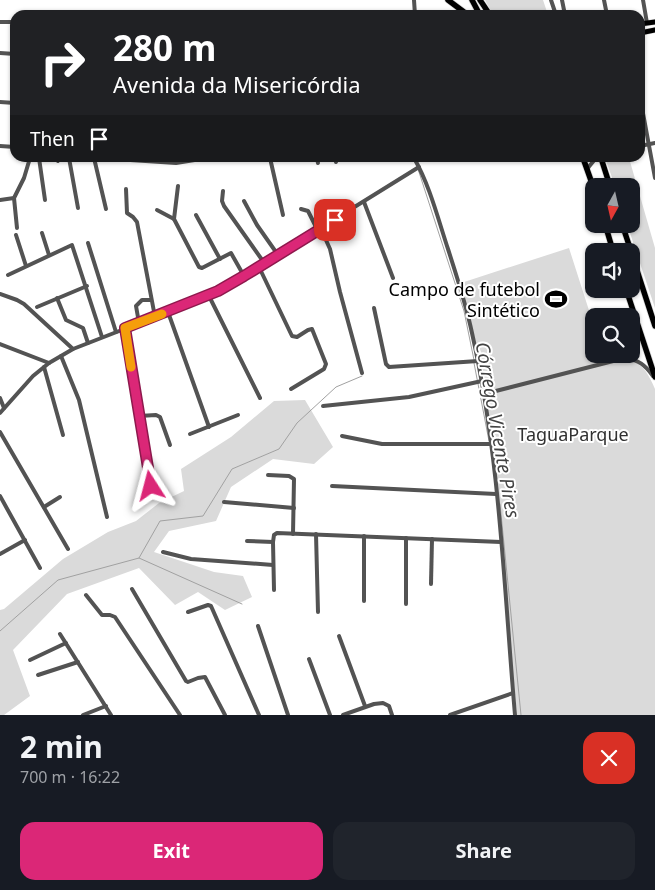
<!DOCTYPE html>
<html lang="en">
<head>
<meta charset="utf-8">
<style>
	:root { --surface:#171b24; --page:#20242c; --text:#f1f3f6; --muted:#9ea1a6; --accent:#db2777 }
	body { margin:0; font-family:"Noto Sans",sans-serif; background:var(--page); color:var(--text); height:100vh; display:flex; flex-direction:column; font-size:19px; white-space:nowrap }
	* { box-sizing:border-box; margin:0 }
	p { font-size:16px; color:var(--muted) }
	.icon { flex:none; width:28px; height:28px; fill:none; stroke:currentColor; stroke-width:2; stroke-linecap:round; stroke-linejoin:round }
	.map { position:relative; height:715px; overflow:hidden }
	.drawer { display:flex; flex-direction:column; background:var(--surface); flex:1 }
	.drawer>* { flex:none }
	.hud { position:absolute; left:10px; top:10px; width:635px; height:152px; border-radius:15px; box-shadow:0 1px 4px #0004; background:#202124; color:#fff; overflow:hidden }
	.needle { width:32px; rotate:188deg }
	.buttons { position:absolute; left:585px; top:178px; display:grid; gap:10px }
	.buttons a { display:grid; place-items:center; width:55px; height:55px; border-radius:10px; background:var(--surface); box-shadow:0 1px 4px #0004; font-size:25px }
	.pin { position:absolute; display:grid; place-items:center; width:42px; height:42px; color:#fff; margin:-21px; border-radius:10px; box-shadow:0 2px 8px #0006 }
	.me { position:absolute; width:55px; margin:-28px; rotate:351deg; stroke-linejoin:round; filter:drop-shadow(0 0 4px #0008) }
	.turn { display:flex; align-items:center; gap:18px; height:105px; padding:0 20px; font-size:22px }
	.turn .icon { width:65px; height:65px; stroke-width:2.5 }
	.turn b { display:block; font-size:35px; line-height:42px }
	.then { display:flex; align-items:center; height:48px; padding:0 20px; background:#0003; gap:10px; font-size:19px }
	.round { display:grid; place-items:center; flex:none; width:52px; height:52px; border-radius:15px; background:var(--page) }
	.summary { display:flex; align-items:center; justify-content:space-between; height:85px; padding:0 20px }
	h1 { font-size:30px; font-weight:700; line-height:38px }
	.cta { display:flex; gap:10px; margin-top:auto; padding:10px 20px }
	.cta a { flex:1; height:58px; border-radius:15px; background:var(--accent); color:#fff; font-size:20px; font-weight:700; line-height:58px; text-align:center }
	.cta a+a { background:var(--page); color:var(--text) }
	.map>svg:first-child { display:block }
	.green { fill:#dadada }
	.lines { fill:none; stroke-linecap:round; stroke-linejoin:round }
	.stream { stroke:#a1a1a1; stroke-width:1 }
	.major-casing { stroke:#dbdbdb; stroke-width:6 }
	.highway-casing { stroke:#dbdbdb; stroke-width:7 }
	.minor { stroke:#535353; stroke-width:4 }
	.major { stroke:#000; stroke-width:5 }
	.highway { stroke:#000; stroke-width:5.5 }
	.route-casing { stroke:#8e194d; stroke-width:12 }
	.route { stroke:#db2777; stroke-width:9 }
	.slow { stroke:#f59e0b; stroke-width:9 }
	.labels { text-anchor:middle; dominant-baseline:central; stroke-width:4; stroke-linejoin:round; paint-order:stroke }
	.poi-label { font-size:18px; fill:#000; stroke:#fff; text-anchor:end }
	.park-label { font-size:18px; fill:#313131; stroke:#fff }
	.water-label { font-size:19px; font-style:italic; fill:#424242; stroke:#fff }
</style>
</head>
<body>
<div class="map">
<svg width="655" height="715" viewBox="0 0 655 715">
	<rect width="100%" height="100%" fill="#fff"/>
	<!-- green -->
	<g class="green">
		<path d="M485 0H543L548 15H493Z"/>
		<path d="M605 158H629L655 248V308L627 224H631V186H615Z"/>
		<path d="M569 248 594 326V354H602L604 358C635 361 642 358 655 389V715H517L487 402 490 396V390L487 387 461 283Z"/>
		<path d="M305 400 333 447 314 464 273 459 231 487 216 521 169 531 154 552 214 572 243 576 252 597 225 610 198 592 175 605 139 568 67 594 13 650 30 696 4 715H0V610L4 609 63 559 108 532 136 521 159 503 184 491 181 469 231 437 274 401Z"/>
	</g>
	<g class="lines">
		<!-- stream -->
		<g class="stream">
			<path d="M418 169 464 311 474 360"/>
			<path d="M474 363 489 441"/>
			<path d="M500 504 521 715"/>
			<path d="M139 558 160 521 203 516 232 469 279 449 297 423 336 387 362 376"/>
			<path d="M0 631 58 580 139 558 242 604"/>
		</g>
		<!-- major casing -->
		<g class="major-casing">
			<g id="major">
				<path d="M640 24 655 22"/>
				<path d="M640 33 655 30"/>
			</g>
		</g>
		<!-- highway casing -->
		<g class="highway-casing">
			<g id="highway">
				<path d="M448 0 468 15"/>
				<path d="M472 0 480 15"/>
				<path d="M480 0 490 15"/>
				<path d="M583 158 594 189"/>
				<path d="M601 158 610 186"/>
				<path d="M605 224 613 251"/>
				<path d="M622 224 631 251"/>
				<path d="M631 252 655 326"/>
				<path d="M626 289 655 377"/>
			</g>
		</g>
		<!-- minor -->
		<g class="minor">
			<path d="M414 0 415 15"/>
			<path d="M551 0 556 15"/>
			<path d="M562 0 565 15"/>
			<path d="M604 0 607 15"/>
			<path d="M643 0 647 23"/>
			<path d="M0 22H15"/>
			<path d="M0 53 15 54"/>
			<path d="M640 97 655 178"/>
			<path d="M0 102 15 103"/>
			<path d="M0 146 15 147"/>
			<path d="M640 146 655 143"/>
			<path d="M39 158 45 200"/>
			<path d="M57 158 58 161"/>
			<path d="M69 158 78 208"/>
			<path d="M94 158 106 209"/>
			<path d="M100 158 176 163 207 158"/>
			<path d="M270 158 283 215"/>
			<path d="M317 158 318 163"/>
			<path d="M335 158 336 162"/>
			<path d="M414 158C430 186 438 219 448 249 457 277 466 304 472 333 500 457 504 589 515 715"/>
			<path d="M587 169 596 158"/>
			<path d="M178 186 174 219 199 267 202 268 231 253 244 276"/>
			<path d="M126 189 127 213 133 217 137 222 155 317"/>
			<path d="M223 191 222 201 224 206 265 264"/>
			<path d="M14 198 17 228"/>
			<path d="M0 200 14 198 24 178 30 158"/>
			<path d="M244 201 257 225 278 255"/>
			<path d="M364 202 393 278"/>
			<path d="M301 209 308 211 318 231"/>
			<path d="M157 210 174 219"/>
			<path d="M196 215 220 259"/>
			<path d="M321 229 330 249 340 292 362 373"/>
			<path d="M42 233 49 255"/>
			<path d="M16 235 26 266"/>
			<path d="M88 243 116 332"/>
			<path d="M259 267 292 336 297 337 308 330 312 329 326 364 324 369 291 389"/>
			<path d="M8 275 72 245 102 337"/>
			<path d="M0 294 17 300 24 304 73 349"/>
			<path d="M209 296 260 398"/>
			<path d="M57 298 66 320 83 328 88 343"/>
			<path d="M37 307 87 286"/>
			<path d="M374 308 386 364 389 367 478 361"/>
			<path d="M168 312 209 427"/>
			<path d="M139 323 136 306 142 300H151"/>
			<path d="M125 328 151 486"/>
			<path d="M0 344 49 363"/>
			<path d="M61 356 79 400 107 517"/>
			<path d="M625 358C639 360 645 365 653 376"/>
			<path d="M44 367 63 435"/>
			<path d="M484 394 625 358C642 347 636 337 634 320"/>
			<path d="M0 398 4 408"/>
			<path d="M323 406 409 397 482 381"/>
			<path d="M0 413 33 376 49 363 73 349 209 296 227 286 419 167"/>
			<path d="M139 416 156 415 160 417 170 445"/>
			<path d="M0 432 68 549"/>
			<path d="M190 434 238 415"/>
			<path d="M342 436 382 444H491"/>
			<path d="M268 475 289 476 294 479 293 534"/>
			<path d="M332 486 496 494"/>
			<path d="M0 496 40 568"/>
			<path d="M224 502 294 508"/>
			<path d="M44 507 60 497"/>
			<path d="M316 534 318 612"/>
			<path d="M247 541 273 542"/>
			<path d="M163 552 191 559 273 565"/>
			<path d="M0 554 25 540"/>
			<path d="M431 584 432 539"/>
			<path d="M132 589 186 681 188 682 198 678 205 677 225 715"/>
			<path d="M274 590 273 542 274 535 277 533 501 542"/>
			<path d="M86 595 102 615H110L115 617 180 715"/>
			<path d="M364 601V536"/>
			<path d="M406 604V538"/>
			<path d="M188 612 208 605 211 606 259 715"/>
			<path d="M258 626 288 715"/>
			<path d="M60 634 111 715"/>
			<path d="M339 636 365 706"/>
			<path d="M309 659 330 715"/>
			<path d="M30 660 66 643"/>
			<path d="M38 675 78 662"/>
			<path d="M83 715 106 706"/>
			<path d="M343 715 374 704 383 703 389 706 392 715"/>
			<path d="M450 715 513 693"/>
		</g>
		<!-- major -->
		<use href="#major" class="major"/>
		<!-- highway -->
		<use href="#highway" class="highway"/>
	</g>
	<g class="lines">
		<!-- route casing -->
		<g class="route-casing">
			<path id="route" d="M151 486 125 328 218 291 244 276 335 220"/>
		</g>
		<!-- route -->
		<use href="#route" class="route"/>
		<!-- slow -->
		<path class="slow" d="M131 367 125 328 162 314"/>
	</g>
	<!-- icons -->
	<defs>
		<g id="stadium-bare" transform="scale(1.725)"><path d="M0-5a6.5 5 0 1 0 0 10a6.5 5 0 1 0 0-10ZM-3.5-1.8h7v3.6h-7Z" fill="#000" stroke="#fff" stroke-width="2.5" paint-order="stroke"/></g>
	</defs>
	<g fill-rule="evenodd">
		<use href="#stadium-bare" x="556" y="299"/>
	</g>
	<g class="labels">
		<!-- poi labels -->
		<g class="poi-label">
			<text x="540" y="289">Campo de futebol<tspan x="540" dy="21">Sintético</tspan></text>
		</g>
		<!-- park labels -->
		<g class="park-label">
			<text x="573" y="434">TaguaParque</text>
		</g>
		<!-- water labels -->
		<g class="water-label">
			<text transform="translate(498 430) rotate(80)">Córrego Vicente Pires</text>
		</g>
	</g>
</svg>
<div class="buttons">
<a><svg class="needle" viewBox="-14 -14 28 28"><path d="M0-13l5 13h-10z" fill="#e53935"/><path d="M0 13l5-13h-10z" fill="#9ea1a6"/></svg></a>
<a><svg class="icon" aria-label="sound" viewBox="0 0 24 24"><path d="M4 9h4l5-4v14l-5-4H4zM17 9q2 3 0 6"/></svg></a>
<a><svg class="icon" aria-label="search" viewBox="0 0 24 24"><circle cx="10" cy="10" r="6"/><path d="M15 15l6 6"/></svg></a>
</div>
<div class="pin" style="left:335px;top:220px;background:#d93025"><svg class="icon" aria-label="arrive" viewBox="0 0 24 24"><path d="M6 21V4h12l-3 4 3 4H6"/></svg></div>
<svg class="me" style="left:151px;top:486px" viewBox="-20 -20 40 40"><path d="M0-17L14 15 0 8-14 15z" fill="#db2777" stroke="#fff" stroke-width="4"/></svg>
<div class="hud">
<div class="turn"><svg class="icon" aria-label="right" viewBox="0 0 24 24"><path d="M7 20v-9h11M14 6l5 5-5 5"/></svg><div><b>280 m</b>Avenida da Misericórdia</div></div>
<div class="then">Then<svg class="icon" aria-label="arrive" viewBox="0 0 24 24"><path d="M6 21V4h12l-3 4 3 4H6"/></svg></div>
</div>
</div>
<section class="drawer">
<div class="summary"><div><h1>2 min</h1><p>700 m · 16:22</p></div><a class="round" style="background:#d93025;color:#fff"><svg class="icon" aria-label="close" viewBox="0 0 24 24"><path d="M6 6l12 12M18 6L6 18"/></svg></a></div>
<div class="cta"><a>Exit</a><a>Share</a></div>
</section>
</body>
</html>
